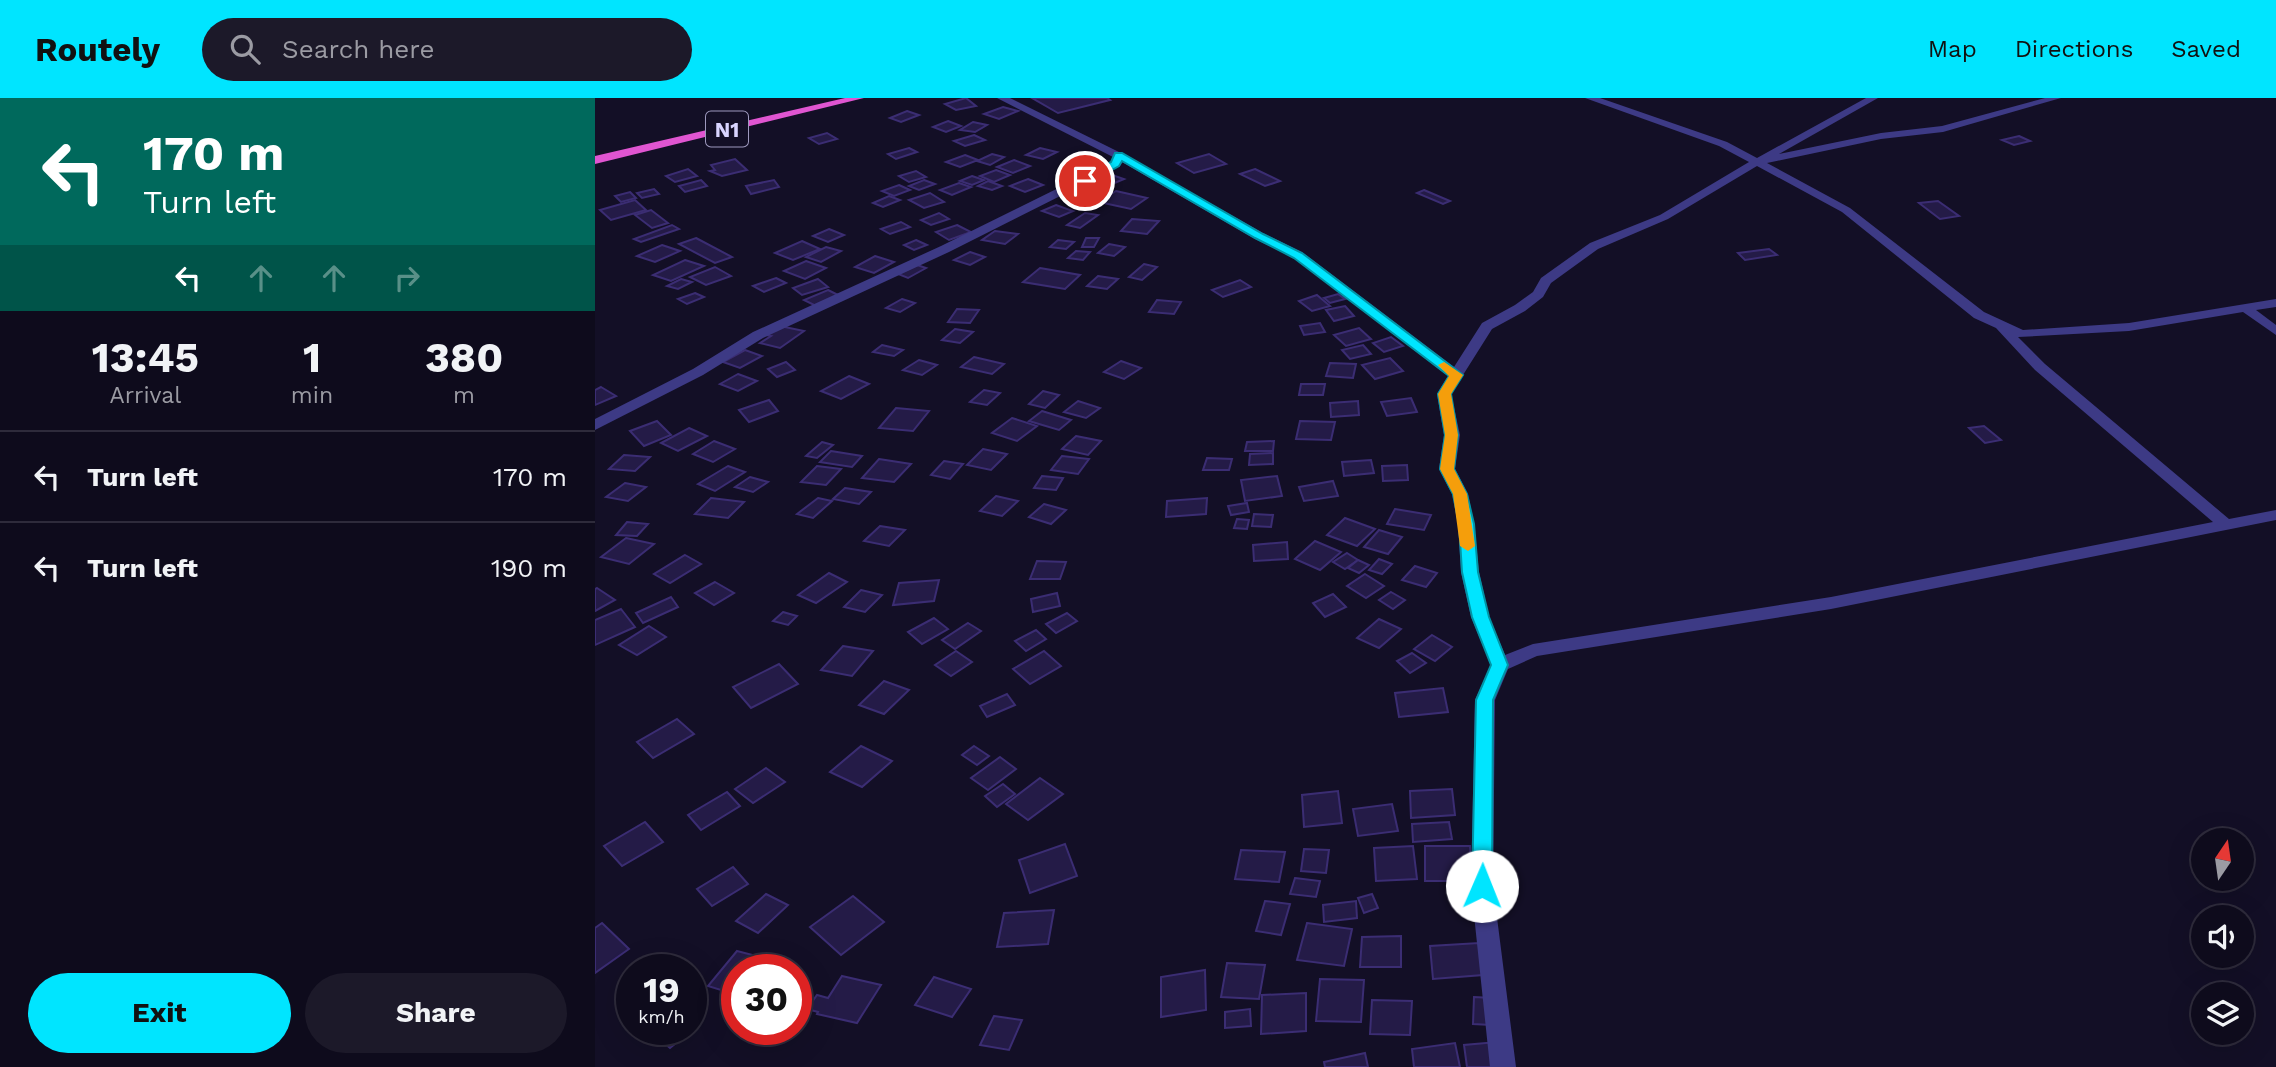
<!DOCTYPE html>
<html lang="en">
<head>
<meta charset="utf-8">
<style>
	:root { --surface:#0e0b1c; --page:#1c1929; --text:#f1f3f6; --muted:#9b9ba3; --line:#2e2b3b; --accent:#00e5ff }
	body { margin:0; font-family:"Work Sans",sans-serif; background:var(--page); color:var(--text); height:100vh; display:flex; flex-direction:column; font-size:26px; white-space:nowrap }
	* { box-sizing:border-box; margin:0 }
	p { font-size:23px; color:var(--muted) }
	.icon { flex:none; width:38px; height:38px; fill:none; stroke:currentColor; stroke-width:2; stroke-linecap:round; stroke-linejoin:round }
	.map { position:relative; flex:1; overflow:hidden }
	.details { display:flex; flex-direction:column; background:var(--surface); width:595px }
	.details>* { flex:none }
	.banner { background:#00695c; color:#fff; overflow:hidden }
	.needle { width:46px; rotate:13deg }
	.fabs { position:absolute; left:1596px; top:730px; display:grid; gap:14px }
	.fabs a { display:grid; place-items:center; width:63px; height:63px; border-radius:50%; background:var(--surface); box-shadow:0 7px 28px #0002,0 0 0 2px var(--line); font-size:35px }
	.speed { position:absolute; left:21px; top:856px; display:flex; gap:14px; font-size:35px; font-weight:700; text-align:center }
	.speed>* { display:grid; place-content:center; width:91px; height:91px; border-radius:50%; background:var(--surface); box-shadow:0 7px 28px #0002,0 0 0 2px var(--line); line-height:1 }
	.speed small { font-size:18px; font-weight:400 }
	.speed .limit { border:10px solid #d22; background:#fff; color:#111 }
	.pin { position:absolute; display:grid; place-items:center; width:60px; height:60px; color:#fff; margin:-30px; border:4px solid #fff; border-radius:50%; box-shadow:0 2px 7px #0007 }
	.me { position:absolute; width:77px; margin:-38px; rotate:1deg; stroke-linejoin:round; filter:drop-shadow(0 0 5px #0008) }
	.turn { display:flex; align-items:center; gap:24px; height:147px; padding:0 28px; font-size:32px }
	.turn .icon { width:91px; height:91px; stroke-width:2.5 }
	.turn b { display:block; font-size:49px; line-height:60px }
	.lanes { display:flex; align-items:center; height:66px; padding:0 28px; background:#0003; justify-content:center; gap:35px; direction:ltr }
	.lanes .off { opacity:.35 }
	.eta { display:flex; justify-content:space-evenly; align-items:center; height:119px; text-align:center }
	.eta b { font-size:42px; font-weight:700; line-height:49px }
	.button { display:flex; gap:14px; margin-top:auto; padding:14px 28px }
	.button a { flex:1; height:80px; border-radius:42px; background:var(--accent); color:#111; font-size:28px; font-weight:700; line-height:80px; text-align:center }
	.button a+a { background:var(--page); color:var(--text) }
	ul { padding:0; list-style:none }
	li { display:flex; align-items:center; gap:21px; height:91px; padding:0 28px; border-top:2px solid var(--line) }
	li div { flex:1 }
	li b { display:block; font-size:26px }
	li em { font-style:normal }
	header { display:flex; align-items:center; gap:42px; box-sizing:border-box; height:98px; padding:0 35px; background:var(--accent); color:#111 }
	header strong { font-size:33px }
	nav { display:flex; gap:38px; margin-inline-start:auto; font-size:24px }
	.search { width:490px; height:63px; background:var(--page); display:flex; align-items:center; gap:18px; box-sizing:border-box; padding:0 24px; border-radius:38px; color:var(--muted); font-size:26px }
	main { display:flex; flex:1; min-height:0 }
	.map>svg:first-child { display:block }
	.building { fill:#241b47; stroke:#3b2d73; stroke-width:2 }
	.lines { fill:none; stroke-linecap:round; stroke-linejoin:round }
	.minor { fill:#3d3a85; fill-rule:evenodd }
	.trunk { fill:#e055d1; fill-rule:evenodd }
	.route { fill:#00e5ff; stroke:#0095a6; stroke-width:2 }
	.slow { fill:#f59e0b }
	.labels { text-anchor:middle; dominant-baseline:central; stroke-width:7; stroke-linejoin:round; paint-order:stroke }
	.shield { fill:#130f26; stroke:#9e99be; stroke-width:2 }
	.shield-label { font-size:21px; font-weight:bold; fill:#d9d4ff }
</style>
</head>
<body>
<header>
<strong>Routely</strong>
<div class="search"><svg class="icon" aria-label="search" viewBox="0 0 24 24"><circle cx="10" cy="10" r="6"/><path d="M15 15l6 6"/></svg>Search here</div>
<nav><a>Map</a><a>Directions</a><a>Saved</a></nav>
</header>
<main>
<section class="details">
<div class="banner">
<div class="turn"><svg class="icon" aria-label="left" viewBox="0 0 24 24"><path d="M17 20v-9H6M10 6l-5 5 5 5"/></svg><div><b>170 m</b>Turn left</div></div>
<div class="lanes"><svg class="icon" aria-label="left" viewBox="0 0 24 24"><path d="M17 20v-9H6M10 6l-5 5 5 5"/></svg><svg class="icon off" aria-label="ahead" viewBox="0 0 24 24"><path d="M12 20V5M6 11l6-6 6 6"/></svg><svg class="icon off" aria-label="ahead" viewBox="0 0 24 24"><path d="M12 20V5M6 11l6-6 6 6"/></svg><svg class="icon off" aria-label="right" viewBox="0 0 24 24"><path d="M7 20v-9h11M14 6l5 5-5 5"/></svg></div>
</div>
<div class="eta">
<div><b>13:45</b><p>Arrival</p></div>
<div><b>1</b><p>min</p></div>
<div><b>380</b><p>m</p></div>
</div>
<ul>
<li><svg class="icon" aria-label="left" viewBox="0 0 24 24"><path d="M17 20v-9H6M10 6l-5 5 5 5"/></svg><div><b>Turn left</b></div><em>170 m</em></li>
<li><svg class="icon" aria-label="left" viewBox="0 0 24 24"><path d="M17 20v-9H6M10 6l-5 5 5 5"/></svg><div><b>Turn left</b></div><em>190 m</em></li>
</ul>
<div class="button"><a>Exit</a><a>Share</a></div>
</section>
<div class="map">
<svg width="1681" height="969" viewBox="0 0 1681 969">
	<rect width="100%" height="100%" fill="#130f26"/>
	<!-- building -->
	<g class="building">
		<path d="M371 0 381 8 361 12 350 6Z"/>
		<path d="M437 0H512L515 2 463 15Z"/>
		<path d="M408 9 423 13 404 21 389 16Z"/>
		<path d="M312 13 324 17 306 24 295 20Z"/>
		<path d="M353 23 366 28 351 34 338 29Z"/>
		<path d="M378 24 392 27 380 34 365 32Z"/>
		<path d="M232 35 242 41 224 46 214 40Z"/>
		<path d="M379 37 390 42 370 48 359 43Z"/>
		<path d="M1424 38 1435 43 1419 47 1407 42Z"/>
		<path d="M314 50 322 54 301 61 293 56Z"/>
		<path d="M445 50 462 54 448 61 431 57Z"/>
		<path d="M397 56 409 59 395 67 382 63Z"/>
		<path d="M614 56 631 66 599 75 582 65Z"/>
		<path d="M370 57 383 62 365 69 351 64Z"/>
		<path d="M140 61 152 72 127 78 115 73 120 72 116 67Z"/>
		<path d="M419 62 435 68 418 75 402 69Z"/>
		<path d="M496 62 508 66 494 72 482 68Z"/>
		<path d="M93 71 102 78 80 84 71 78Z"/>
		<path d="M660 71 685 83 670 88 645 76Z"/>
		<path d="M401 72 415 77 399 84 385 78Z"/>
		<path d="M321 73 331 79 314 84 304 78Z"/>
		<path d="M517 77 529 81 515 87 503 83Z"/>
		<path d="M377 78 389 82 377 87 365 83Z"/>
		<path d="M433 81 448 87 430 94 415 88Z"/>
		<path d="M106 82 112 88 90 94 84 88Z"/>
		<path d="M179 82 184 89 156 96 151 88Z"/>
		<path d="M329 82 340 86 324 92 314 88Z"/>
		<path d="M393 83 407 88 397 92 383 88Z"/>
		<path d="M364 85 376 89 357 97 345 92Z"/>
		<path d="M304 87 315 92 299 98 287 93Z"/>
		<path d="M494 89 510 91 499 100 483 97Z"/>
		<path d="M59 91 64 96 47 100 42 95Z"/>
		<path d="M829 92 855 103 848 106 822 95Z"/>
		<path d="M521 93 552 100 536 111 504 104Z"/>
		<path d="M35 94 41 100 26 104 20 98Z"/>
		<path d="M335 95 349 104 329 110 314 102Z"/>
		<path d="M294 98 305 102 288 109 278 105Z"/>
		<path d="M40 102 51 112 16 122 5 112Z"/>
		<path d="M1343 103 1364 118 1345 121 1324 105Z"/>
		<path d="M461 107 478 113 464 119 447 113Z"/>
		<path d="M56 112 73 125 57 130 40 117Z"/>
		<path d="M344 115 354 121 336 127 326 122Z"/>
		<path d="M490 115 503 117 485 130 472 127Z"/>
		<path d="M537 121 564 123 552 136 526 133Z"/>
		<path d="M306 124 315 129 295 136 286 131Z"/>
		<path d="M77 127 84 131 46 144 39 141Z"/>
		<path d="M362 127 376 134 354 142 341 134Z"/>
		<path d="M234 131 249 137 233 144 218 138Z"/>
		<path d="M400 133 423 136 410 146 387 142Z"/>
		<path d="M101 140 137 159 120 165 84 146Z"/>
		<path d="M491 140H504L499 149H487Z"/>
		<path d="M321 142 332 147 319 152 309 147Z"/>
		<path d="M463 142 479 144 471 151 455 149Z"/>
		<path d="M207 143 225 151 198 162 180 155Z"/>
		<path d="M514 146 530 149 519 158 503 155Z"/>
		<path d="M67 147 85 153 60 164 42 158Z"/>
		<path d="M231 149 246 153 226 164 211 159Z"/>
		<path d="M1174 151 1182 157 1150 162 1143 155Z"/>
		<path d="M481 153 495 154 488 162 473 160Z"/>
		<path d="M375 154 390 159 375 167 359 162Z"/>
		<path d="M280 158 299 164 279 175 260 169Z"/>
		<path d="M90 162 109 168 76 183 58 177Z"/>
		<path d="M211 163 231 170 210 181 189 173Z"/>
		<path d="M549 166 562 169 547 182 534 179Z"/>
		<path d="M322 167 331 170 313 180 303 176Z"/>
		<path d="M120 169 136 178 111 187 95 179Z"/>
		<path d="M445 170 485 177 470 191 428 184Z"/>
		<path d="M503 178 523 181 512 191 492 188Z"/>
		<path d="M181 180 191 185 169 194 158 188Z"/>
		<path d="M86 181 97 184 83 191 72 188Z"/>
		<path d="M223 181 233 189 207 197 198 190Z"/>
		<path d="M645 182 656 189 628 199 617 192Z"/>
		<path d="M233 192 245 198 221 208 209 202Z"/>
		<path d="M100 195 109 199 92 206 83 201Z"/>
		<path d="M743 196 750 201 735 205 729 200Z"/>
		<path d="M722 197 735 208 717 213 704 203Z"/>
		<path d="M307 201 320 205 305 214 291 210Z"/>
		<path d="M562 202 586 204 579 216 554 214Z"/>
		<path d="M750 208 759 218 739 223 731 212Z"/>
		<path d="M362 211 384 212 375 225 353 224Z"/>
		<path d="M725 225 730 234 709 237 705 228Z"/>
		<path d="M185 228 209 233 185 250 165 245 176 238 171 237Z"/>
		<path d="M764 230 776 241 751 248 739 237Z"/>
		<path d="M360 231 378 234 365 245 347 242Z"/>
		<path d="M796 239 808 248 789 254 778 245Z"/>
		<path d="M287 247 308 252 299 258 278 254Z"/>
		<path d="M768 247 776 256 755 261 747 252Z"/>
		<path d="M150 252 167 258 145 270 128 264Z"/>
		<path d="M379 259 409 266 397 276 366 269Z"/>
		<path d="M795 260 808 273 780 281 767 267Z"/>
		<path d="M324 262 342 267 327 277 308 272Z"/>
		<path d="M526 263 546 270 529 281 509 274Z"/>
		<path d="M191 264 200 272 182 279 173 271Z"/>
		<path d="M735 265 761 266 758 280 731 278Z"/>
		<path d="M143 276 162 283 143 293 125 286Z"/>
		<path d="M254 278 274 286 246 301 226 293Z"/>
		<path d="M706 286H730L728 297H704Z"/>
		<path d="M6 289 21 298 0 307V292Z"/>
		<path d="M389 292 405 295 392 307 375 304Z"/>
		<path d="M448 293 464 297 450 310 434 306Z"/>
		<path d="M816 300 822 314 792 318 786 304Z"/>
		<path d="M174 302 183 313 154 324 144 312Z"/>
		<path d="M483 303 505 310 491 320 469 314Z"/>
		<path d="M763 303 764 317 736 319 735 305Z"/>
		<path d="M301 310 334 313 318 333 284 330Z"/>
		<path d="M447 313 476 322 464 332 434 323Z"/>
		<path d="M417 320 442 328 422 343 397 335Z"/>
		<path d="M62 323 76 337 49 348 35 333Z"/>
		<path d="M705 323 740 324 736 342 701 341Z"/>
		<path d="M1389 328 1406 342 1390 345 1374 330Z"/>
		<path d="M94 330 112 338 83 353 66 345Z"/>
		<path d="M481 338 506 343 493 357 467 351Z"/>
		<path d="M119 343 140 351 118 364 98 356Z"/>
		<path d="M679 343 678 353H650L652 344Z"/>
		<path d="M227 344 238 347 222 360 211 358Z"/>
		<path d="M388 351 412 356 396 372 372 367Z"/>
		<path d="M236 353 267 358 257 369 225 364Z"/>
		<path d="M678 355V366L654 367 655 356Z"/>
		<path d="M29 357 55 359 40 373 14 371Z"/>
		<path d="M467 358 494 361 483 376 456 372Z"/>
		<path d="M612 360 637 361 634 372H608Z"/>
		<path d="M284 361 316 366 299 384 267 380Z"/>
		<path d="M776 362 779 375 749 378 747 364Z"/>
		<path d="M349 363 368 366 355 381 336 377Z"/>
		<path d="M812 367 813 382 788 383 787 368Z"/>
		<path d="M133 368 150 374 120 393 103 386Z"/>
		<path d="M222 368 246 371 231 387 206 384Z"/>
		<path d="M447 378 468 380 461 392 439 390Z"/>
		<path d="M682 378 687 398 650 403 646 382Z"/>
		<path d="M155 379 173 384 158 394 140 389Z"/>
		<path d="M738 383 743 398 709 403 704 389Z"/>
		<path d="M30 385 51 389 33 403 11 399Z"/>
		<path d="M250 390 276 394 264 406 238 401Z"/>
		<path d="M401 398 423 403 407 418 385 413Z"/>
		<path d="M116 400 149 404 133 420 100 416Z"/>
		<path d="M223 400 237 403 218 420 202 416Z"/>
		<path d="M612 400 611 416 571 419 572 403Z"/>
		<path d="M652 405 654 414 636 417 633 408Z"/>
		<path d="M449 406 471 412 456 426 434 419Z"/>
		<path d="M800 411 836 417 829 432 792 426Z"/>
		<path d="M659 416 678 417 676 429 657 428Z"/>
		<path d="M750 420 780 431 762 448 732 437Z"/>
		<path d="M642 421 654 422 652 431 639 430Z"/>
		<path d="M32 424 53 426 42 438 21 437Z"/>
		<path d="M285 428 310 432 294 448 269 443Z"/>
		<path d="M784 432 807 439 793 456 769 449Z"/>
		<path d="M31 440 59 446 34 466 6 459Z"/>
		<path d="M720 443 746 454 725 472 700 461Z"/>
		<path d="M692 444 693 461 659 463 658 447Z"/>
		<path d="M752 455 763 462 750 471 738 464Z"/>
		<path d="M90 457 106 466 75 485 59 476Z"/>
		<path d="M784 461 797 466 787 476 774 472Z"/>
		<path d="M763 462 774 467 764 475 753 470Z"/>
		<path d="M442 463 471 464 465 481H435Z"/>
		<path d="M820 468 842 475 831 489 807 482Z"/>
		<path d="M234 475 252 484 221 505 203 497Z"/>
		<path d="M770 476 789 488 771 500 752 488Z"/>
		<path d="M344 482 339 503 298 507 304 485Z"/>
		<path d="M120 484 139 495 119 507 100 495Z"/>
		<path d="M2 490 20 502 0 513V491Z"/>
		<path d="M266 492 287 497 270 514 249 509Z"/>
		<path d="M796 494 810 502 798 511 784 502Z"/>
		<path d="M462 495 465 508 438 514 436 501Z"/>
		<path d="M738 496 751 509 730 519 718 505Z"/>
		<path d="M76 499 83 509 48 525 41 515Z"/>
		<path d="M26 511 40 529 0 547V522Z"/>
		<path d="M188 514 202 518 193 527 178 523Z"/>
		<path d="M472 515 482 523 461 535 451 526Z"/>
		<path d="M339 520 353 531 327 546 313 534Z"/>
		<path d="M784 521 806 531 784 550 762 540Z"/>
		<path d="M373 525 386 533 360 551 347 542Z"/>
		<path d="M54 528 71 539 42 557 24 547Z"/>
		<path d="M441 532 451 541 431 553 420 543Z"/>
		<path d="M837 537 857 549 840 563 819 551Z"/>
		<path d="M248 548 278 553 257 578 226 572Z"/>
		<path d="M361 553 377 564 356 578 340 567Z"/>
		<path d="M449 553 466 568 435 586 418 571Z"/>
		<path d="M817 555 831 565 815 575 802 563Z"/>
		<path d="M184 566 203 586 156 610 138 589Z"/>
		<path d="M289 583 314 592 289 616 264 607Z"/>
		<path d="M848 590 853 614 804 619 800 595Z"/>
		<path d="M412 596 420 607 392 619 385 608Z"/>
		<path d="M82 621 99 636 58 660 42 644Z"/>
		<path d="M266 648 297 663 267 689 235 674Z"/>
		<path d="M379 648 394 658 382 667 367 657Z"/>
		<path d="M405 659 421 671 393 692 376 680Z"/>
		<path d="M171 670 190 684 158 705 140 691Z"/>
		<path d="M445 680 468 696 433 722 411 706Z"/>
		<path d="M408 686 420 696 402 709 390 698Z"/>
		<path d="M857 691 860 717 816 720 815 693Z"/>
		<path d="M743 693 747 725 709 729 707 697Z"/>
		<path d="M132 694 145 708 106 732 93 717Z"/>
		<path d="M797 706 803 733 763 738 758 711Z"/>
		<path d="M50 724 68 744 27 768 9 748Z"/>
		<path d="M854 724 857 741 818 744 817 726Z"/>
		<path d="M470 746 482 778 435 795 424 762Z"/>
		<path d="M818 748 822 781 781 783 779 750Z"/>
		<path d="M830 748H875L877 783H830Z"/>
		<path d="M709 751 734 752 731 775 706 773Z"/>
		<path d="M646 752 690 754 684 784 640 781Z"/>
		<path d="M138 769 153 786 117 808 102 791Z"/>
		<path d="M700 780 725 783 721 799 695 796Z"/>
		<path d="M171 796 193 807 163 835 141 823Z"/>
		<path d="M777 796 783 810 769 815 763 800Z"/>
		<path d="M258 798 289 824 246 857 215 829Z"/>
		<path d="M670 803 695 806 686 837 661 833Z"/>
		<path d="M761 803 762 820 729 824 728 807Z"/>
		<path d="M459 812 453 846 402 849 409 815Z"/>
		<path d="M7 825 34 851 0 875V830Z"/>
		<path d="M712 825 757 831 749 868 702 862Z"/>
		<path d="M806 838V869H765L767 839Z"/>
		<path d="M884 845 888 877 838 881 835 848Z"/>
		<path d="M142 853 173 861 165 872H142V897L113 888Z"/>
		<path d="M632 865 670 867 664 901 626 899Z"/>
		<path d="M610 872 611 912 566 919V879Z"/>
		<path d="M247 878 286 887 262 925 222 916 223 914 212 911 222 897 233 900Z"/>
		<path d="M339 879 376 891 357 919 320 907Z"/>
		<path d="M725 881 769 882 766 924 721 923Z"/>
		<path d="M711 895V933L666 936 667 897Z"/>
		<path d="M879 899 897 900 896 927 878 926Z"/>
		<path d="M777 902 817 903 815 937 775 936Z"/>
		<path d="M655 911 656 928 630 930V914Z"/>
		<path d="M399 918 427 922 414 952 385 947Z"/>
		<path d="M96 921 103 927 75 950 60 937 68 931H96Z"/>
		<path d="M902 944 905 969H872L869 947Z"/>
		<path d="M860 945 865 969H819L817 951Z"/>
		<path d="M770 955 773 969H730L729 964Z"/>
	</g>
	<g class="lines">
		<!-- minor -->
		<path class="minor" d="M402 0H415L528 56 668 135 707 154 859 269 887 225 920 207 938 194 946 180 995 145 1065 117 1154 64 1124 48 990 0H1005L1132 44 1162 60 1271 0H1283L1184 56 1286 35 1347 28 1450 0H1466L1348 34 1286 41 1172 65 1255 110 1389 214 1428 232 1534 225 1681 201V209L1661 212 1681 227V237L1648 214 1534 233 1423 239 1450 266 1634 421 1681 412V422L1236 511 942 558 913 571 900 602 898 788 921 969H895L876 788 880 602 896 567 876 519 866 474 863 426 857 396 844 371 849 337 842 296 853 278 699 160 660 141 527 64 525 68 354 154 168 240 108 277 0 332V321L98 271 158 234 346 148 516 64 518 59ZM1162 68 1247 114 1379 220 1401 230 1440 272 1618 424 1236 499 938 546 910 557 894 519 884 474 879 426 873 396 860 371 865 337 856 296 897 231 930 213 948 199 956 185 1003 151 1073 121Z"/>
		<!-- trunk -->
		<path class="trunk" d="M250 0H269L0 66V58Z"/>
	</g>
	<!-- route -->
	<path class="route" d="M520 55H527L668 136 707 155 868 277 856 296 863 337 859 371 872 396 879 426 883 474 894 519 913 567 898 602 897 788 894 793 887 796 880 793 877 788 881 602 896 567 877 519 867 474 864 426 858 396 845 371 850 337 843 296 854 278 699 160 660 140 527 63 524 68 494 85H486V80L516 64Z"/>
	<!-- slow -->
	<path class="slow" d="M849 264 868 277 856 296 863 337 859 371 872 396 880 448 873 453 865 448 858 396 845 371 850 337 843 296 854 278 843 267Z"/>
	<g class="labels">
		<!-- shield labels -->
		<rect class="shield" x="111" y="13.5" width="42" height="35" rx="5"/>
		<g class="shield-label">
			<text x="132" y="31">N1</text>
		</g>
	</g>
</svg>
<div class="fabs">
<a><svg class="needle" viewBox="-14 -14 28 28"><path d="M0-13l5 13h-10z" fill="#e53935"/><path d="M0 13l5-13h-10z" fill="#9b9ba3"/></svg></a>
<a><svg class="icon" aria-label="sound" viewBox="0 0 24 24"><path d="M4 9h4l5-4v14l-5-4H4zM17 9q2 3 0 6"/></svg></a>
<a><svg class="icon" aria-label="layers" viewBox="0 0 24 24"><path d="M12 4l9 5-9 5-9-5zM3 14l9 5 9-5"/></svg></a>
</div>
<div class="speed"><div>19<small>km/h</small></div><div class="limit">30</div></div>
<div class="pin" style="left:490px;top:83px;background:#d93025"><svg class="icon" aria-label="arrive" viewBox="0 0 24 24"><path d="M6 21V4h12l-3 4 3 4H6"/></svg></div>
<svg class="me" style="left:887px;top:788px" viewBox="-20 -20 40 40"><circle r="19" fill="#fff"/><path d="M0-13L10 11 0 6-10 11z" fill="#00e5ff"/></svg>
</div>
</main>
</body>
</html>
